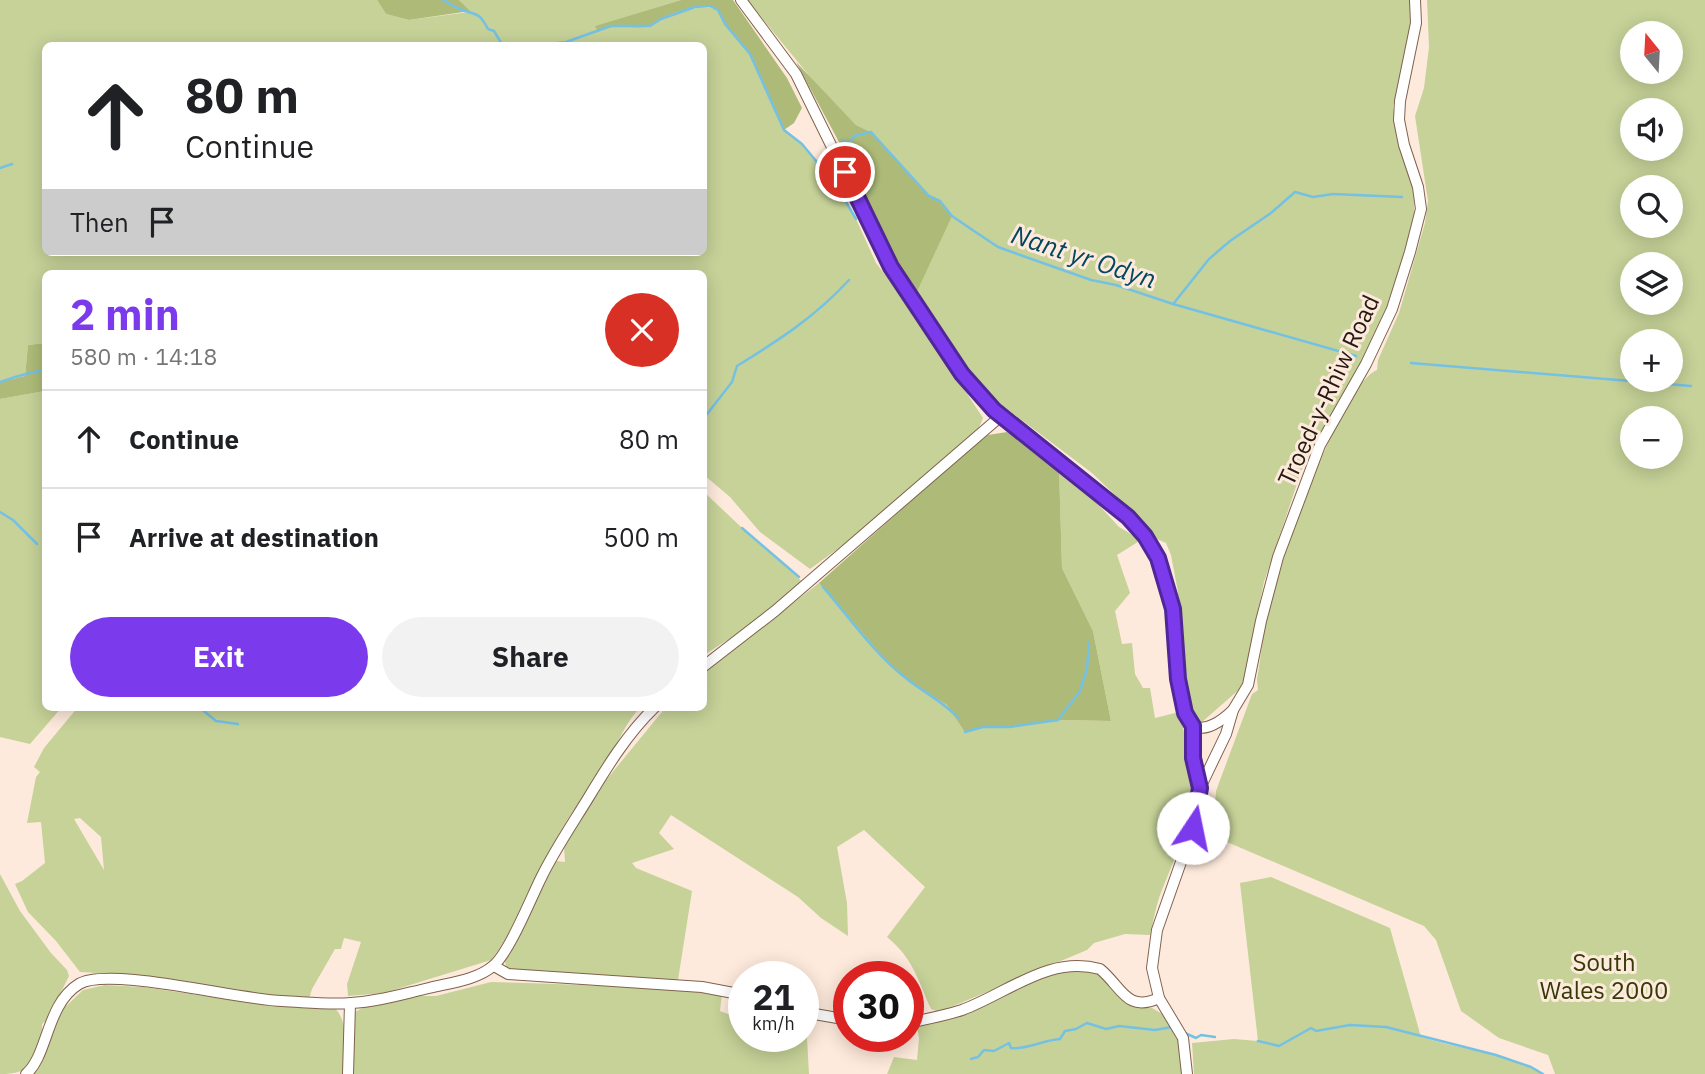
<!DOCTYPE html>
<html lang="en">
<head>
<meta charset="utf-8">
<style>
	:root { --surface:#fff; --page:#f2f2f2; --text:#202124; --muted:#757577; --line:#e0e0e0; --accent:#7c3aed }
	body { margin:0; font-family:"IBM Plex Sans",sans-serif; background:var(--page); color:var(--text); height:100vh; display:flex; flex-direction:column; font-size:26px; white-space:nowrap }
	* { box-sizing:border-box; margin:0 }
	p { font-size:23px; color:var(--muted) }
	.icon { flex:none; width:38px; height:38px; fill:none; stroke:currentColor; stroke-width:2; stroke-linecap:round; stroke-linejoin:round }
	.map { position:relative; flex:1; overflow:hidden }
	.sheet { position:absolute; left:42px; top:270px; width:665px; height:441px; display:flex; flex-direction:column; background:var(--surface); border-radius:10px; box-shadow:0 4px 18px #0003 }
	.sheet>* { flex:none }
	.banner { position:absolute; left:42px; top:42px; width:665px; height:214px; border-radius:10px; box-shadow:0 4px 18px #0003; background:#fff; color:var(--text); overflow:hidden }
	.needle { width:46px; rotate:342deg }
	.controls { position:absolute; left:1620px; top:21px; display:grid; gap:14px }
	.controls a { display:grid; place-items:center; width:63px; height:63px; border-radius:50%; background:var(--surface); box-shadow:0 4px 18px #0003; font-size:35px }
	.speed { position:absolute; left:728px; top:961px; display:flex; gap:14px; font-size:35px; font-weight:700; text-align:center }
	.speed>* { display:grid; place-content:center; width:91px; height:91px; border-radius:50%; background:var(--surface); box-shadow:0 4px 18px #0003; line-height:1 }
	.speed small { font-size:18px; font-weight:400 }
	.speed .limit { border:10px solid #d22; background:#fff; color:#111 }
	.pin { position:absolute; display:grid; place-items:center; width:60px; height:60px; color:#fff; margin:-30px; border:4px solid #fff; border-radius:50%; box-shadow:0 2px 7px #0007 }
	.me { position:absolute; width:77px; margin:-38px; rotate:11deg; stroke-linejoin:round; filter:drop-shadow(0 0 5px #0008) }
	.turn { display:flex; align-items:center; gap:24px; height:147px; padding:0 28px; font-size:32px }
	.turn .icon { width:91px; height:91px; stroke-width:2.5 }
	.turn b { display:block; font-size:49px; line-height:60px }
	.then { display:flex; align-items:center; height:66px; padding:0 28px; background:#0003; gap:14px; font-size:26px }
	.round { display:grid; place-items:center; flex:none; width:74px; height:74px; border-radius:37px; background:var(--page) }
	.headline { display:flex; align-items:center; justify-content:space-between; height:119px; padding:0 28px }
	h1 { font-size:42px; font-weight:700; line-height:52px; color:var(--accent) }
	.action { display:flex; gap:14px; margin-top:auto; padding:14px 28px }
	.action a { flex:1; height:80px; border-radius:42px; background:var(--accent); color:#fff; font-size:28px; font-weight:700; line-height:80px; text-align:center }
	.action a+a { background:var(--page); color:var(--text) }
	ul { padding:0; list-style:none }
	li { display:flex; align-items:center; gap:21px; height:98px; padding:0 28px; border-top:2px solid var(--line) }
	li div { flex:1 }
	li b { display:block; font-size:26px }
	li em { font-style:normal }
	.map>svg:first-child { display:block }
	.green { fill:#c6d298; fill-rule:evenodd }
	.forest { fill:#aebb78 }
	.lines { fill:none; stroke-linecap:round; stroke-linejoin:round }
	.stream { stroke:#75c1e3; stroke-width:2.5 }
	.street-casing { stroke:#7f624e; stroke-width:12 }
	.street { stroke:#fff; stroke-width:10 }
	.route-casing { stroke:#51269a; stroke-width:18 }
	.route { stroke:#7c3aed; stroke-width:12 }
	.labels { text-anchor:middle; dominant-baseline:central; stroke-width:6; stroke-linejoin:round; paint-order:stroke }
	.street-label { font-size:24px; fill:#251911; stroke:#feeadc }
	.park-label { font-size:24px; fill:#343b06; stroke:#feeadc }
	.water-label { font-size:26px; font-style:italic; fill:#02475e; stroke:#feeadc }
</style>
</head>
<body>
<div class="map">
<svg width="1705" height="1074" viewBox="0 0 1705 1074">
	<rect width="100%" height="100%" fill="#feeadc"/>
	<!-- green -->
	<g class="green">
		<path d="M0 0H377L386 14 409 20 469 12 459 0H681L596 26C602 27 645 27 651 26 654 24 657 21 660 20 675 12 703 3 718 10L725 24 750 54 784 130 802 144 836 185 856 219 876 263 909 305 983 418 977 432 843 545 810 569 760 532 730 497 704 475V273H46L45 343 28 345 25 376 0 382ZM46 46H704V252H46Z"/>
		<path d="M747 0H1411L1412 30 1406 63 1393 106 1397 138 1412 182 1414 198V213L1407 248 1386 312 1351 382 1304 463 1264 582 1242 687 1202 722 1197 720 1191 713 1188 703 1182 655 1178 592 1171 555 1166 543 1155 538 1138 517 1092 473 990 396 914 298 940 201 929 196 871 132 856 125 816 84Z"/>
		<path d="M1427 0H1705V1074H1555L1548 1055 1499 1038 1461 1011 1436 940 1424 926 1213 836 1216 791 1252 694 1258 690 1257 679C1262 651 1264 622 1272 594 1282 555 1343 382 1377 370L1378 360 1399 313 1425 223 1428 201 1415 116 1424 88 1429 47ZM1633 33H1671V72H1633ZM1633 110H1671V149H1633ZM1633 187H1671V226H1633ZM1633 264H1671V303H1633ZM1633 341H1671V380H1633ZM1633 418H1671V457H1633Z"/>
		<path d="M45 391 46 707H62L30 744 0 737V399Z"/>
		<path d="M1059 466 1084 489 1119 527 1141 540 1117 555 1130 593 1115 611 1122 644 1132 643 1135 674 1143 688H1150L1155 718 1179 712C1185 735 1191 759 1193 783 1195 816 1171 866 1159 898 1155 910 1153 923 1150 935L1125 934 1094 943 1087 950 939 1012 931 1009C918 980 913 958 887 937L925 887 864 830 837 847 847 903 848 936 821 918 798 897 671 815 659 833 674 849 632 863 636 868 692 891 678 980 507 970 505 962 556 861 565 862 564 847 602 785 666 707H704V672L819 583 947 705 966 731 983 727H1009L1058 720 1111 721 1093 631 1062 568Z"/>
		<path d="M704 492 758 543 782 561 803 583 740 632 704 655Z"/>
		<path d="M78 707H641C627 720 622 736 612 751 592 783 569 814 552 847 531 884 517 926 491 960L384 993 348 996 347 984 361 942 344 938 341 949H335L312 989 309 999 229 992 135 975 80 972 56 941 28 912 15 884 22 881 45 863 41 822 27 823 36 777 40 772 34 767 44 748ZM80 818 101 837 104 870 74 819Z"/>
		<path d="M0 874 20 911 51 953 67 970 69 976 47 1020 42 1024C43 1033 40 1038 37 1046 27 1068 26 1074 0 1074Z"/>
		<path d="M1271 877 1390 928 1421 1037C1462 1050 1505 1053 1543 1074H1194L1192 1043 1234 1039 1258 1041 1240 883Z"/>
		<path d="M1072 968 1102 974 1134 1006 1152 1008 1164 1015 1178 1037 1184 1074H887L894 1057 917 1060 919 1038 917 1026C977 1016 1016 983 1072 968Z"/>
		<path d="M491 982C568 984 645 987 722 994L720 1011 744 1020V1036H803V1017L811 1019 807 1038 809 1074H352L355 1012 362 1008 412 996H436Z"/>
		<path d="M105 985 143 987 247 1002 334 1007C350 1024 345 1048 343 1070L342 1074H33L59 1013 83 990Z"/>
	</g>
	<!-- forest -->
	<g class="forest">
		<path d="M377 0H459L470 11 409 20 386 14Z"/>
		<path d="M681 0H733L787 78 802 108 794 123 784 130 750 54 725 24 718 9C703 3 675 12 660 19 655 22 652 26 646 27 629 29 614 22 598 32L595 26Z"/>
		<path d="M796 62 856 125 871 132 929 196 940 201 952 216 914 298 839 142Z"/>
		<path d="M45 343V391L0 399V382L25 376 28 345Z"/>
		<path d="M1007 432 1059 466 1062 568 1093 631 1111 721 1058 720 1009 727H983L965 732 947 705 906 679 886 660 819 583 966 452 988 435Z"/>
	</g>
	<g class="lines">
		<!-- stream -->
		<g class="stream">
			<path d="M443 0C449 3 454 7 460 9 476 16 478 10 488 29L494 31 503 46"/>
			<path d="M532 46 566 42 611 26H650L661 19 695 7 710 6 718 10 725 24 750 54 784 130 802 144 836 185 856 219"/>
			<path d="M843 141 849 143 854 136 871 132 929 196 940 201 952 216 974 231 998 247 1023 256 1091 280 1116 285 1173 304 1356 356"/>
			<path d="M0 168 12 164"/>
			<path d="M1174 303 1209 259 1230 241 1271 213 1295 192 1313 197 1333 194 1402 197"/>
			<path d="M1411 363 1691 386"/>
			<path d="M0 382C14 377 30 372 46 370"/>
			<path d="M704 418 732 382 737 366C779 340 815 317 849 280"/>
			<path d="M0 512 13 520 37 544"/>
			<path d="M742 528 799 577"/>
			<path d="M823 587C849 617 875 655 907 679 924 693 943 701 958 718"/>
			<path d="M199 707 216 721 238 724"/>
			<path d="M965 732 983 727H1009L1058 720 1080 691 1087 669 1089 642"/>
			<path d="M1185 1033 1196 1038 1201 1035 1215 1037"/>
			<path d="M1258 1041 1279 1046 1311 1028 1316 1031 1350 1025 1386 1027 1496 1055 1531 1067 1543 1074"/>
			<path d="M971 1059 978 1057 984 1050 994 1051 1009 1043 1011 1048C1025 1050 1044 1040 1060 1039L1065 1031 1076 1029 1087 1023 1106 1029 1119 1026 1155 1030 1172 1027"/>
		</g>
		<!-- street casing -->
		<g class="street-casing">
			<g id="street">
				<path d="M741 0 796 74 891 267 962 374 994 410 1128 517C1152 543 1167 572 1173 607 1177 632 1174 708 1191 724 1204 735 1224 719 1233 710"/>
				<path d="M704 666 775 611 1001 416"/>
				<path d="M1200 788 1226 734 1233 710 1248 685 1261 621 1278 557 1320 445 1366 364 1392 309 1410 252 1421 209 1418 187 1404 145 1399 120 1400 101 1416 23 1415 0"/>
				<path d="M494 966 508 974 702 987 744 995"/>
				<path d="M803 1012 849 1020"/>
				<path d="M908 1023C926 1019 944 1016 962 1010 1008 993 1049 955 1100 969 1122 987 1126 1013 1159 998"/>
				<path d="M26 1074C48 1056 46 1004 79 984 109 966 239 1000 282 1001 305 1002 329 1005 351 1003 377 1002 403 994 429 988 449 983 477 980 493 966 509 953 531 898 541 878 554 851 571 826 587 800 607 767 627 734 655 707"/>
				<path d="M348 1074 350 1004"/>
				<path d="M1187 1074 1183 1038 1159 998 1152 968 1157 930 1193 828 1200 788 1193 758V726"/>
			</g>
		</g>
		<!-- street -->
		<use href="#street" class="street"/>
	</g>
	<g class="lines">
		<!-- route casing -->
		<g class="route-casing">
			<path id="route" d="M845 172 891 267 962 374 994 410 1128 517 1145 536 1158 558 1173 609 1178 679 1185 713 1193 726V758L1200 788 1193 828"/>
		</g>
		<!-- route -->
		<use href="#route" class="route"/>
	</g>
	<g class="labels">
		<!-- street labels -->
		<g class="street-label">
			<text transform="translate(1328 390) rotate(-65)">Troed-y-Rhiw Road</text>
		</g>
		<!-- park labels -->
		<g class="park-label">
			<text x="1604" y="962">South<tspan x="1604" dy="28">Wales 2000</tspan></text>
		</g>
		<!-- water labels -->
		<g class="water-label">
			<text transform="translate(1084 256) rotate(18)">Nant yr Odyn</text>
		</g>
	</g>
</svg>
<div class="controls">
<a><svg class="needle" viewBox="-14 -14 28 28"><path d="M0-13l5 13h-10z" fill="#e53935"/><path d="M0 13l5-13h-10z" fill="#757577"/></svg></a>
<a><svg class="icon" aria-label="sound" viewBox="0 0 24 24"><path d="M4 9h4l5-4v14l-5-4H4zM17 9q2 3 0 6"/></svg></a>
<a><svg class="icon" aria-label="search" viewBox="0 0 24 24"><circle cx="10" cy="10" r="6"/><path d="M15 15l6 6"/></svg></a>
<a><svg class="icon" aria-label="layers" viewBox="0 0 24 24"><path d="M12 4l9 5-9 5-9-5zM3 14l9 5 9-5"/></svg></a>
<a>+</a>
<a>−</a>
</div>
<div class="speed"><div>21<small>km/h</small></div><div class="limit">30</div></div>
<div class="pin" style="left:845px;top:172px;background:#d93025"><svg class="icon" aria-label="arrive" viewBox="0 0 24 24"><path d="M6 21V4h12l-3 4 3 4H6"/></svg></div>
<svg class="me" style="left:1193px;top:828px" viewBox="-20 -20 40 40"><circle r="19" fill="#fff"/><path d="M0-13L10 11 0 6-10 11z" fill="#7c3aed"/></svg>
<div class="banner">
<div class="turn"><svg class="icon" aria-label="ahead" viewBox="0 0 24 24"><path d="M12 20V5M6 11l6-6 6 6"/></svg><div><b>80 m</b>Continue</div></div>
<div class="then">Then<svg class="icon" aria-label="arrive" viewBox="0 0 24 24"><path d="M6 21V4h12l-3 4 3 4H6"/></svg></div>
</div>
<section class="sheet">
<div class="headline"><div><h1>2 min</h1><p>580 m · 14:18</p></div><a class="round" style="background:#d93025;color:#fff"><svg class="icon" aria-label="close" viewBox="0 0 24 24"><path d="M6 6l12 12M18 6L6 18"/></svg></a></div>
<ul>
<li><svg class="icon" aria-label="ahead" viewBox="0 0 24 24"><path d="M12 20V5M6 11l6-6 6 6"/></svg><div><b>Continue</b></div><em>80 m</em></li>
<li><svg class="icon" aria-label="arrive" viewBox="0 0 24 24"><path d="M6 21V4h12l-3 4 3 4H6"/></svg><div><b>Arrive at destination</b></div><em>500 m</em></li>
</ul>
<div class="action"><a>Exit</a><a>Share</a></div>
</section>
</div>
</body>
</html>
